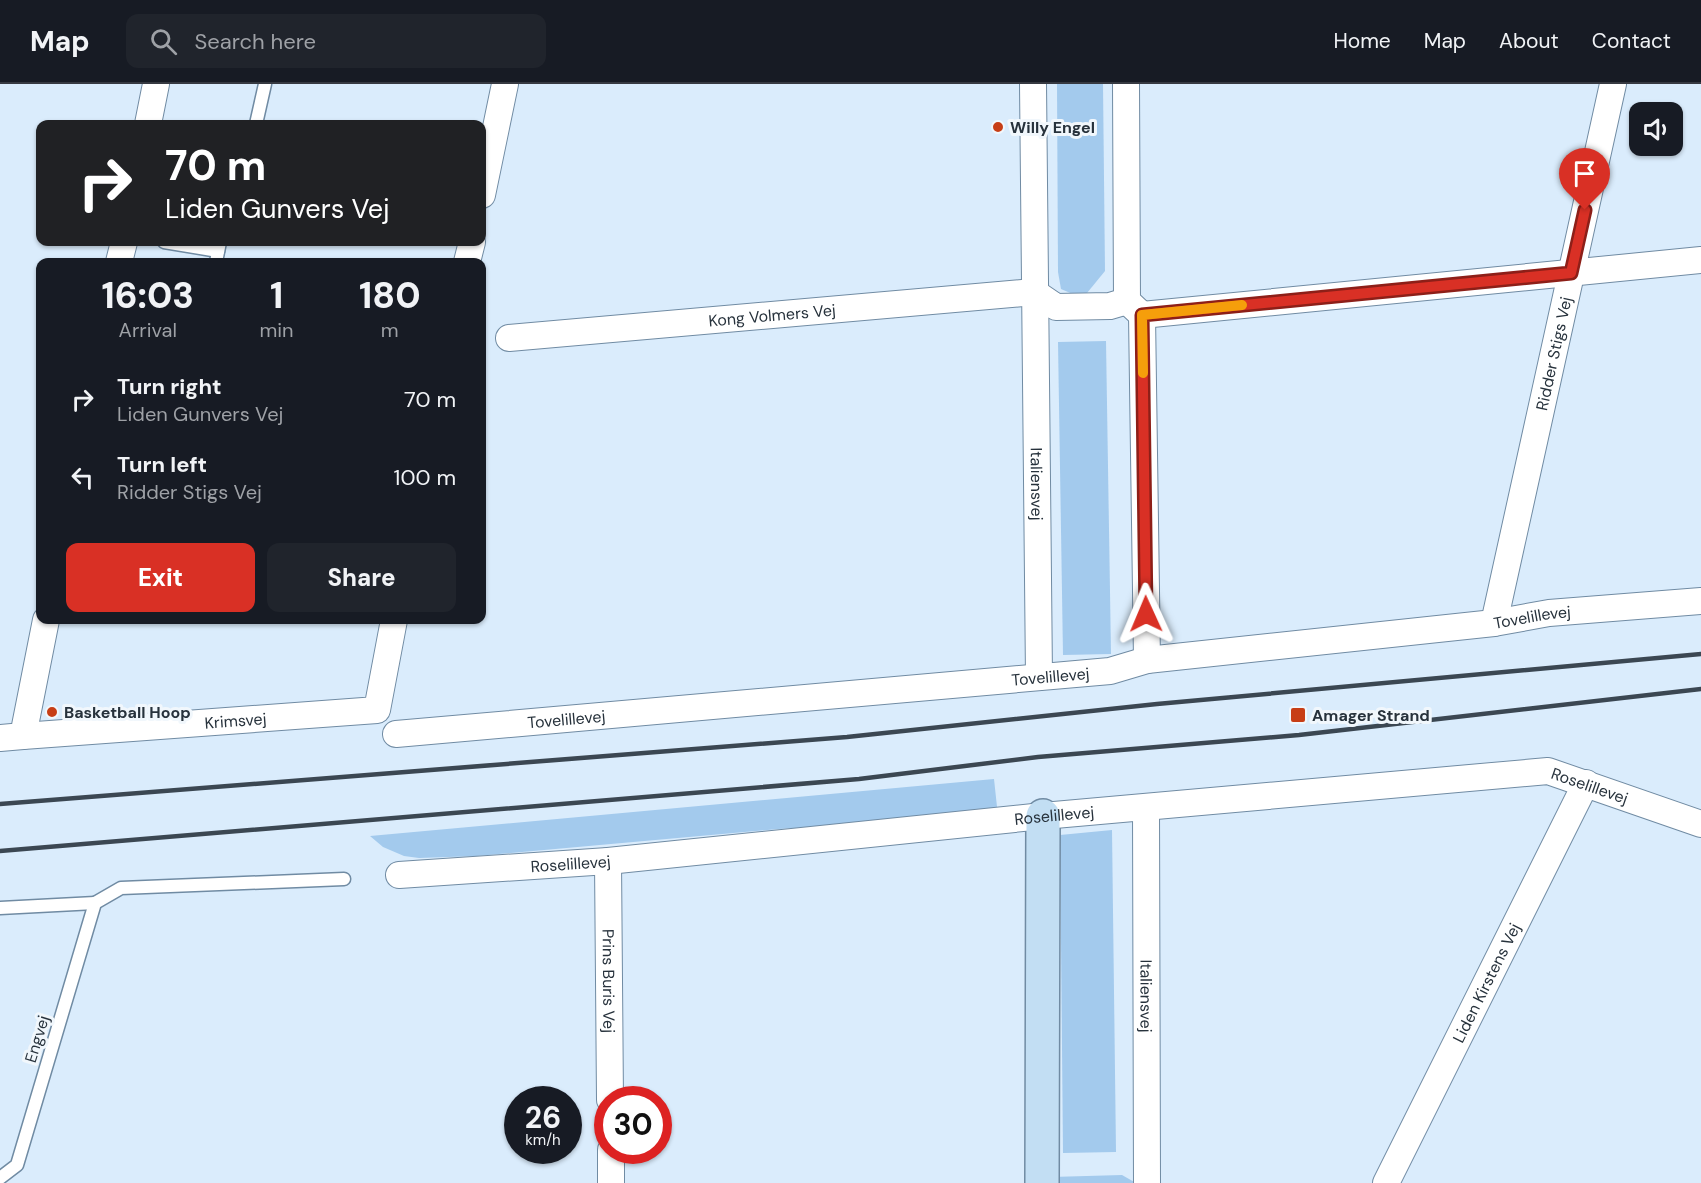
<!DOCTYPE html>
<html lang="en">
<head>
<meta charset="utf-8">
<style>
	:root { --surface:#171b24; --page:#20242c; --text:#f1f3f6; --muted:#9ea1a6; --line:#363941; --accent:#d93025 }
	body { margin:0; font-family:"DM Sans",sans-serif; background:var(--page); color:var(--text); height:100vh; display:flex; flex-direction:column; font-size:22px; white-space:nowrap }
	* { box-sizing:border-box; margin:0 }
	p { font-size:20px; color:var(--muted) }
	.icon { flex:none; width:33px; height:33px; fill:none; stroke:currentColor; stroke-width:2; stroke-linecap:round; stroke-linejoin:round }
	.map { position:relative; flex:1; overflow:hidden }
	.details { position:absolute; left:36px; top:174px; width:450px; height:366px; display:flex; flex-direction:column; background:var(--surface); border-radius:12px; box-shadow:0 2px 4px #0004 }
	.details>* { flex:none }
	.guide { position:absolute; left:36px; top:36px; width:450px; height:126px; border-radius:12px; box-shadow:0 2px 4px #0004; background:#202124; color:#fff; overflow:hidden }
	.tools { position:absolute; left:1629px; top:18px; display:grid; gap:12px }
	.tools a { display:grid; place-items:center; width:54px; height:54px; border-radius:12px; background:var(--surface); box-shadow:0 2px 4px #0004; font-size:30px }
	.speed { position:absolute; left:504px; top:1002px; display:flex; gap:12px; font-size:30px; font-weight:700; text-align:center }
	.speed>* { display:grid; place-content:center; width:78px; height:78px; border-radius:50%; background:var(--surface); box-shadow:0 2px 4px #0004; line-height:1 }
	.speed small { font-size:15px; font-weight:400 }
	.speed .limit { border:9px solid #d22; background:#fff; color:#111 }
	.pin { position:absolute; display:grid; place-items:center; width:51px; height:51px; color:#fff; margin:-62px -26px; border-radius:50% 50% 50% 0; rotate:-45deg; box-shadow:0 0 6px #0007 }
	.pin .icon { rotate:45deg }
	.me { position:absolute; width:66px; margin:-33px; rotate:359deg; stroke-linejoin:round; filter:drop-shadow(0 0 4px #0008) }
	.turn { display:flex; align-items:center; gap:21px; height:126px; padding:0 30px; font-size:27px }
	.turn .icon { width:78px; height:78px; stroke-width:2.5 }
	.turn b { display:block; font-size:42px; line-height:51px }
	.eta { display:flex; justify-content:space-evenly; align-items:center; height:102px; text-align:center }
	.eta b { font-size:36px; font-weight:800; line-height:42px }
	.button { display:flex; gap:12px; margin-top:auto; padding:12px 30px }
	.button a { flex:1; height:69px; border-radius:12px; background:var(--accent); color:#fff; font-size:24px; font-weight:800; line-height:69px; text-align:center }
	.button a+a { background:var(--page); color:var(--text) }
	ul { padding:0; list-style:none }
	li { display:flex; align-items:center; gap:18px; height:78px; padding:0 30px }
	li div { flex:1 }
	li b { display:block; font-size:22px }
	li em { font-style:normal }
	header { display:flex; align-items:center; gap:36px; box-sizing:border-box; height:84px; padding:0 30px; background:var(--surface); border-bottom:2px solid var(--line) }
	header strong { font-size:28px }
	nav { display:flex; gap:33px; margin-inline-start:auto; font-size:21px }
	.search { width:420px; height:54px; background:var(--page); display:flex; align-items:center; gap:15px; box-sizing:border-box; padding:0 21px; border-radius:12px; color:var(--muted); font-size:22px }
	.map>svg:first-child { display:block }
	.green { fill:#a3caed }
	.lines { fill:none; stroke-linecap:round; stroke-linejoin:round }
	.lane-casing { stroke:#708ba3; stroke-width:15 }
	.street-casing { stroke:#708ba3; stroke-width:28 }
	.secondary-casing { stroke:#708ba3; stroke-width:36 }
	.lane { stroke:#fff; stroke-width:12 }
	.street { stroke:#fff; stroke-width:26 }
	.secondary { stroke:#c2def3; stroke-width:33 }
	.rail { stroke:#3b4752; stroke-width:4.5 }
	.route-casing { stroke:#8d1f18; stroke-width:15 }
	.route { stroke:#d93025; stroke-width:10 }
	.slow { stroke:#f59e0b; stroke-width:10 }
	.poi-dot { fill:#c73e16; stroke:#f1f7fc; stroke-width:2 }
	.labels { text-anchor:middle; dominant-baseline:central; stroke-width:6; stroke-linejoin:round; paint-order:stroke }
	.poi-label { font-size:16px; font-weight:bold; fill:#27323c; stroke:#f1f7fc; text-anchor:start }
	.street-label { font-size:16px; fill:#27323c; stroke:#f1f7fc }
</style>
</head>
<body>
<header>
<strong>Map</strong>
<div class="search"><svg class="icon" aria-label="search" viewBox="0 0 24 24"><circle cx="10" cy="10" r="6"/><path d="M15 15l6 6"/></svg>Search here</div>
<nav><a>Home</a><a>Map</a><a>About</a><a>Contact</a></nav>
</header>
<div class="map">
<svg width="1701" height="1099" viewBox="0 0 1701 1099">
	<rect width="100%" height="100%" fill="#daecfc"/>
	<!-- green -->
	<g class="green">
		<path d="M1057 0H1103L1105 187 1087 209 1075 211 1061 205 1058 188Z"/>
		<path d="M1106 257 1111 570 1063 571 1058 258Z"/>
		<path d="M994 695 998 732 778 745 477 772 419 774 404 772 383 763 370 752Z"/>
		<path d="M1112 746 1116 1068 1063 1069 1060 751Z"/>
		<path d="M1122 1091 1136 1099H1051V1093Z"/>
	</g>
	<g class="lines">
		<!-- lane casing -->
		<g class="lane-casing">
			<g id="lane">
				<path d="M256 40 265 0"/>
				<path d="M164 158 218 167"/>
				<path d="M216 178 220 158"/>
				<path d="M0 824 95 819"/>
				<path d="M0 1094 17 1081 95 819 121 804 344 795"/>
			</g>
		</g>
		<!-- street casing -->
		<g class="street-casing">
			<g id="street">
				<path id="s1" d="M1033 0 1039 593"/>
				<path d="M1126 0 1127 217 1142 231 1147 576"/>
				<path d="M148 40 156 0"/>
				<path d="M482 111 505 0"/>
				<path d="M119 178 124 158"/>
				<path d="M467 178 472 158"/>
				<path d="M1142 231 1701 176"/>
				<path id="s2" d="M509 254 1034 208 1056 223 1110 222 1127 217"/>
				<path id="s3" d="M1494 539 1613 0"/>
				<path id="s4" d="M396 650 1110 587 1147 576 1494 539 1549 529 1701 517"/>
				<path id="s5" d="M23 652 377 626 394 536"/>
				<path d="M0 654 23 652 46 536"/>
				<path id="s6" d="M1146 724 1147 1099"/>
				<path id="s7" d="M608 777 610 1016"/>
				<path id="s8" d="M399 791 608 777 1043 732 1548 687 1701 740"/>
				<path d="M611 1066V1099"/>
				<path id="s9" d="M1386 1099 1586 699"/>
			</g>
		</g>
		<!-- secondary casing -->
		<g class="secondary-casing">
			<path id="secondary" d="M1042 1099 1043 732"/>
		</g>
		<!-- lane -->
		<use href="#lane" class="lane"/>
		<!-- street -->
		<use href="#street" class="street"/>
		<!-- secondary -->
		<use href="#secondary" class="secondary"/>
		<!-- rail -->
		<g class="rail">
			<path d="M0 720 847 653 1157 620 1701 570"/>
			<path d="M0 767 859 695 1038 673 1299 651 1701 605"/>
		</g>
	</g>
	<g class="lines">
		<!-- route casing -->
		<g class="route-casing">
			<path id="route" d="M1146 530 1142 231 1571 189 1585 126"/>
		</g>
		<!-- route -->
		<use href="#route" class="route"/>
		<!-- slow -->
		<path class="slow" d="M1143 289 1142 231 1242 221"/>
	</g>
	<!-- markers -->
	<g class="poi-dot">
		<circle cx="998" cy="43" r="6"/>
		<circle cx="52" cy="628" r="6"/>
		<rect x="1290" y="623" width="16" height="16" rx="3"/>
	</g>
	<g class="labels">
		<!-- poi labels -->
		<g class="poi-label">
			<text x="1010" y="43">Willy Engel</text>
			<text x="64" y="628">Basketball Hoop</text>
			<text x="1312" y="631">Amager Strand</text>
		</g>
		<!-- street labels -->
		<g class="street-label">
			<text stroke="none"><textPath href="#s2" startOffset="264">Kong Volmers Vej</textPath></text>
			<text stroke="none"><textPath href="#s3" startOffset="276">Ridder Stigs Vej</textPath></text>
			<text stroke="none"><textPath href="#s1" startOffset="400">Italiensvej</textPath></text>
			<text stroke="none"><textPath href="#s4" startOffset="1143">Tovelillevej</textPath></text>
			<text stroke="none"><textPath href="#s4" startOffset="657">Tovelillevej</textPath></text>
			<text stroke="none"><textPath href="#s4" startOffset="171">Tovelillevej</textPath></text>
			<text stroke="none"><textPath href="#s5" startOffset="213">Krimsvej</textPath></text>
			<text stroke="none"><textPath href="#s8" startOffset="1198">Roselillevej</textPath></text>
			<text stroke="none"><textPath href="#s8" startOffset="658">Roselillevej</textPath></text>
			<text stroke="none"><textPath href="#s8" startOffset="172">Roselillevej</textPath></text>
			<text stroke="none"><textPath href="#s7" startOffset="120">Prins Buris Vej</textPath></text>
			<text stroke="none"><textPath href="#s9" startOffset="224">Liden Kirstens Vej</textPath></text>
			<text stroke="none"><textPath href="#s6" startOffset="188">Italiensvej</textPath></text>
			<text transform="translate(37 955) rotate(-73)">Engvej</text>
		</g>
	</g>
</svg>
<div class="tools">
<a><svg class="icon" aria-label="sound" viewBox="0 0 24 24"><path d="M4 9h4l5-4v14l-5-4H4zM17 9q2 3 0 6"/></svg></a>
</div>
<div class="speed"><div>26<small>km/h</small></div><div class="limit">30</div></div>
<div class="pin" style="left:1585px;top:126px;background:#d93025"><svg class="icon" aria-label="arrive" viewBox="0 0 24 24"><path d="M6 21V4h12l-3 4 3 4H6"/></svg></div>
<svg class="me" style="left:1146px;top:530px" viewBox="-20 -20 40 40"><path d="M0-17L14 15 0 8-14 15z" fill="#d93025" stroke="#fff" stroke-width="4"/></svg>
<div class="guide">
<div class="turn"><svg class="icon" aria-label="right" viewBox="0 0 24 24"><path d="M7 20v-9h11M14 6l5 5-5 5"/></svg><div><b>70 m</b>Liden Gunvers Vej</div></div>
</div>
<section class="details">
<div class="eta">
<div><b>16:03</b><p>Arrival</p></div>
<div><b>1</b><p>min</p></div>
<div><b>180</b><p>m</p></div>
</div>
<ul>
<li><svg class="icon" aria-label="right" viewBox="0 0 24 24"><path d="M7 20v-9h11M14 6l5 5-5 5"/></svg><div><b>Turn right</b><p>Liden Gunvers Vej</p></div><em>70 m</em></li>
<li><svg class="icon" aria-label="left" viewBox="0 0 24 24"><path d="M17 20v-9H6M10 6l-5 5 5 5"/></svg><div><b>Turn left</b><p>Ridder Stigs Vej</p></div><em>100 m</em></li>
</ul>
<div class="button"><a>Exit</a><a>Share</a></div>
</section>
</div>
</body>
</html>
